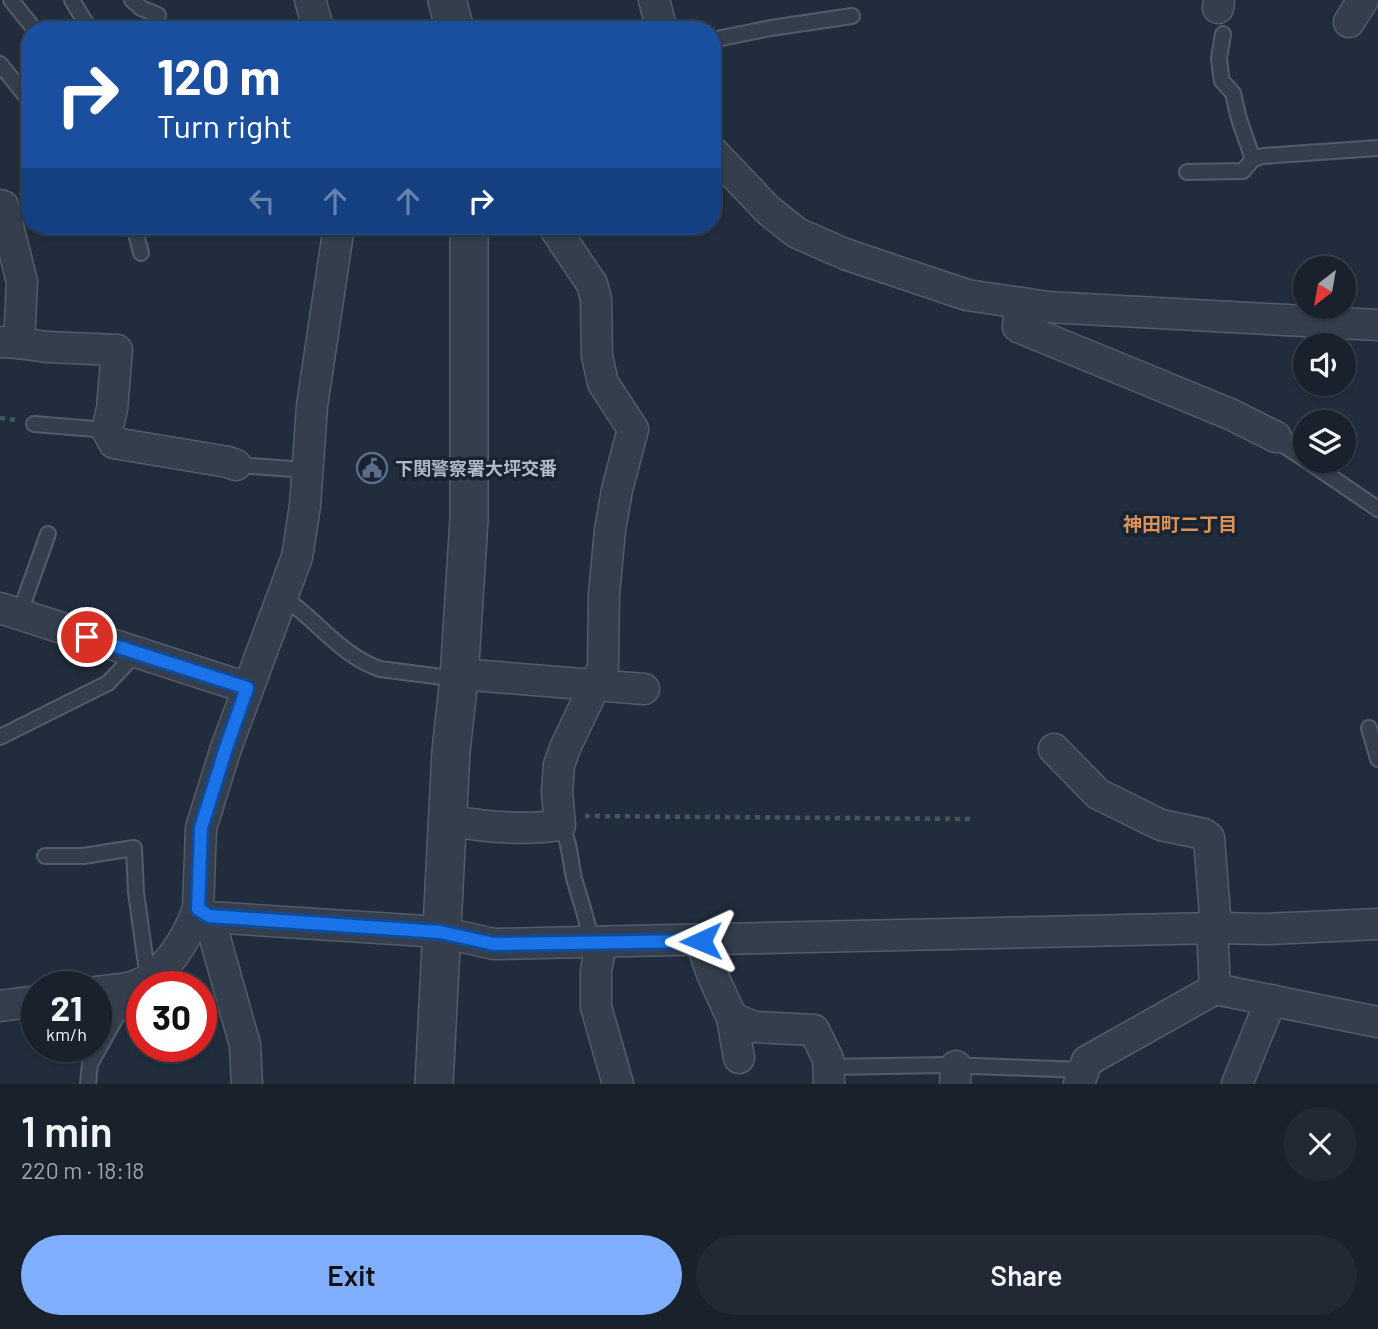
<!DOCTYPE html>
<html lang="en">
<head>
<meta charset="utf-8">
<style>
	:root { --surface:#19212d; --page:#222935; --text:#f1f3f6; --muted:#9fa3aa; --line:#373e49; --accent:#7faffe }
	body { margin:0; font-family:Barlow,"Noto Sans JP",sans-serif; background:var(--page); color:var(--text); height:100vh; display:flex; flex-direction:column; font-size:26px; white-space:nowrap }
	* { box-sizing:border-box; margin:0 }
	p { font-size:23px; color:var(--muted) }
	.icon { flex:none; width:38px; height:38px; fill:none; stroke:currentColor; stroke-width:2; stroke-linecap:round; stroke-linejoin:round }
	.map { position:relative; height:1084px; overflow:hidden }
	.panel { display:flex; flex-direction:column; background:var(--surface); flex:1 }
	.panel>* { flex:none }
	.guide { position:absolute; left:21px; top:21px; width:700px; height:214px; border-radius:28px; box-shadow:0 2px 5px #0004,0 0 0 2px var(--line); background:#1a4fa0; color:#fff; overflow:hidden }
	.needle { width:46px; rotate:211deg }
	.controls { position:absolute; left:1293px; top:256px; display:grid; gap:14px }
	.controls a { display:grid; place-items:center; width:63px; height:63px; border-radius:50%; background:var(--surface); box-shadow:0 2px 5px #0004,0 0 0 2px var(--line); font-size:35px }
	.speed { position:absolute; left:21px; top:971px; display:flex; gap:14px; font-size:35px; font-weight:700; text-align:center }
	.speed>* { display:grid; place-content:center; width:91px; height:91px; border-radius:50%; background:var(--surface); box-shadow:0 2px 5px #0004,0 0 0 2px var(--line); line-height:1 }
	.speed small { font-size:18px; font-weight:400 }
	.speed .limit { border:10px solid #d22; background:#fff; color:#111 }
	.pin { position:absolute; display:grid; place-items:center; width:60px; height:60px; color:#fff; margin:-30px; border:4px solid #fff; border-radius:50%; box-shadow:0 2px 7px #0007 }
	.me { position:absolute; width:77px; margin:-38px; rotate:269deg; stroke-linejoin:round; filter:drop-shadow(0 0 5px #0008) }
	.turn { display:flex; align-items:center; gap:24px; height:147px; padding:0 21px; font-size:32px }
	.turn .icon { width:91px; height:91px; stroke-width:2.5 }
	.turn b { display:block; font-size:49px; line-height:60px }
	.lanes { display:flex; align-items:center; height:66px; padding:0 21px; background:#0003; justify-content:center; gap:35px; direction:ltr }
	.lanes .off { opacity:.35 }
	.round { display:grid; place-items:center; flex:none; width:74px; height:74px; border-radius:37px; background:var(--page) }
	.summary { display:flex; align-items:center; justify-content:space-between; height:119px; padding:0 21px }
	h1 { font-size:42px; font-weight:600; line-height:52px }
	.button { display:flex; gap:14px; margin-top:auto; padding:14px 21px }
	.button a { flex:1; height:80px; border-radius:42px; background:var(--accent); color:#111; font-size:28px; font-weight:600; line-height:80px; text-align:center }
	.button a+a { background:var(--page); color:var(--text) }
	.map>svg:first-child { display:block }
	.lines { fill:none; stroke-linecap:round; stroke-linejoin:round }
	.service-casing { stroke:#535c6a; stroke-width:18 }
	.minor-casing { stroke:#535c6a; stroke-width:33 }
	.tertiary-casing { stroke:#535c6a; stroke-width:40 }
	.path { stroke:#41575a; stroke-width:4.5; stroke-dasharray:5 5; stroke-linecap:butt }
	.service { stroke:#353e4c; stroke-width:14 }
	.minor { stroke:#353e4c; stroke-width:30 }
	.tertiary { stroke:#353e4c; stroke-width:37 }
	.route-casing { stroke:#114b97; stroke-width:18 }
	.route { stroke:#1a73e8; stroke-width:12 }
	.labels { text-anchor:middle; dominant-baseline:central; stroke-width:7; stroke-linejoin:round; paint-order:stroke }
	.poi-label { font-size:18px; font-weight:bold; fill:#b0b9c8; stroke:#1a2331; text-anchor:start }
	.neighbourhood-label { font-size:19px; font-weight:bold; fill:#da9259; stroke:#1a2331 }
</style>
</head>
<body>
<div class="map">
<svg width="1378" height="1084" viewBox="0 0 1378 1084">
	<rect width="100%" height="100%" fill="#212c3c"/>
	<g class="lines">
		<!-- service casing -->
		<g class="service-casing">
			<g id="service">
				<path d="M11 0 35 30"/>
				<path d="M72 0 90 30"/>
				<path d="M132 0 141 8 158 15"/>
				<path d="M1223 34 1219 58 1221 76 1222 81 1233 93 1239 119 1253 159"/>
				<path d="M712 40 771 28 852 16"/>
				<path d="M0 64 30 101"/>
				<path d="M1187 172 1243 171 1253 159 1263 156 1378 148"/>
				<path d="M134 226 141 253"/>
				<path d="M34 424 107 430"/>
				<path d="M1276 437 1280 443 1306 460"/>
				<path d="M1306 460 1378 509"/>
				<path d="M236 465 307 470"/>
				<path d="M283 597C317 620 340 655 380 669L458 679"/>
				<path d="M21 615 24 601 48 534"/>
				<path d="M1369 728 1378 759"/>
				<path d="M0 737 108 683 126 664 131 652"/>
				<path d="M560 825C570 840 570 860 574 878 580 900 588 920 591 943"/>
				<path d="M45 856H83L134 848 136 892 148 979"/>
				<path d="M828 1067 945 1065 1084 1070"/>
				<path d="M88 1084 90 1064 119 1012 122 988"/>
			</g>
		</g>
		<!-- minor casing -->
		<g class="minor-casing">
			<g id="minor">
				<path d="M310 0 319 30"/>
				<path d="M654 0 662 30"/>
				<path d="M1218 8 1219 0"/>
				<path d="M1349 22 1363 0"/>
				<path d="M712 151 768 210 797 233 845 254 967 295 1048 307 1378 325"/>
				<path d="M0 205 3 206 22 282 19 343 1 342"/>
				<path d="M339 226 312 406 305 506 297 557 226 748 201 828 198 909 209 917 440 932 494 944 1216 928 1267 929 1378 924"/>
				<path d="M1020 303 1018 327 1230 414 1276 437"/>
				<path d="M19 343 47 347 117 350 112 409 107 430 114 443 228 462 236 465"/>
				<path d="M0 608 247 688"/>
				<path d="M459 674 644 689"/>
				<path d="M1054 749 1098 794 1161 825 1204 834 1209 838 1216 928"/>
				<path d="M447 820C484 827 522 831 560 825L557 792 559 765 565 748 603 668 604 594 610 530 617 490 633 429 603 383 597 356 596 299 592 284 553 226"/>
				<path d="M209 917 245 1045 247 1084"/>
				<path d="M701 941 712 974 732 1018 739 1058"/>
				<path d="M601 943 596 971V1007L618 1084"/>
				<path d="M1215 989 1378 1022"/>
				<path d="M96 992C109 990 123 990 135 986 166 975 187 938 198 909"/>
				<path d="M0 1006 37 1001"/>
				<path d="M732 1018 755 1027 814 1030 828 1059 829 1084"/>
				<path d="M955 1084 956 1066"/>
				<path d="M1079 1084 1087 1061 1215 989 1212 928"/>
				<path d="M1237 1084 1271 1000"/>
			</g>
		</g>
		<!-- tertiary casing -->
		<g class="tertiary-casing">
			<g id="tertiary">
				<path d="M447 0 455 30"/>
				<path d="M434 1084 451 751 459 679 469 519V226"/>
			</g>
		</g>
		<!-- path -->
		<g class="path">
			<path d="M0 418 17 420"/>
			<path d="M585 816 970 819"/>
		</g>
		<!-- service -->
		<use href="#service" class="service"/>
		<!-- minor -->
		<use href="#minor" class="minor"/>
		<!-- tertiary -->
		<use href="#tertiary" class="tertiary"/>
	</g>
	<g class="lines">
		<!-- route casing -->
		<g class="route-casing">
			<path id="route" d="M87 637 247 688 226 748 201 828 198 909 209 916 440 932 494 944 701 941"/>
		</g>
		<!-- route -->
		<use href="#route" class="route"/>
	</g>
	<!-- icons -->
	<defs>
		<g id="civic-ring" transform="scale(1.575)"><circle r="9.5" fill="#1a2331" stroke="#5c6f8a" stroke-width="1.5"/><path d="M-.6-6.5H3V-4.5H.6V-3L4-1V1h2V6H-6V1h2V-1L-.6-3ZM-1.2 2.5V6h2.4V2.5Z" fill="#5c6f8a"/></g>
	</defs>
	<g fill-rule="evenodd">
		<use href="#civic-ring" x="372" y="468"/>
	</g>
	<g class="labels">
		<!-- poi labels -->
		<g class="poi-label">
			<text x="395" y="468">下関警察署大坪交番</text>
		</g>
		<!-- neighbourhood labels -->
		<g class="neighbourhood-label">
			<text x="1180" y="523">神田町二丁目</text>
		</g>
	</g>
</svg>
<div class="controls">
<a><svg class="needle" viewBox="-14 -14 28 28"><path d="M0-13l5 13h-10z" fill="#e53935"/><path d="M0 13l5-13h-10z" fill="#9fa3aa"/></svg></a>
<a><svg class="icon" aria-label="sound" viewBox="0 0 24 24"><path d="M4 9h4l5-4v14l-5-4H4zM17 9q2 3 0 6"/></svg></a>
<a><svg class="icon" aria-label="layers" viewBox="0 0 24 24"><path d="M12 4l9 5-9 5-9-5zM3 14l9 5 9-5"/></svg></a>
</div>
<div class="speed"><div>21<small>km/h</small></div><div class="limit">30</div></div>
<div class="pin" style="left:87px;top:637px;background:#d93025"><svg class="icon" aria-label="arrive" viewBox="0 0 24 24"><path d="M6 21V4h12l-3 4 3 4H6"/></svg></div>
<svg class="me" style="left:701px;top:941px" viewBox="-20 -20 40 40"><path d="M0-17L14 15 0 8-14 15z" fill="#1a73e8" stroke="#fff" stroke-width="4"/></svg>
<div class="guide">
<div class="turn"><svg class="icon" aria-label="right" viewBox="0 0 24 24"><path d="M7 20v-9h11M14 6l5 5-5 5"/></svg><div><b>120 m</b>Turn right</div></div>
<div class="lanes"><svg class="icon off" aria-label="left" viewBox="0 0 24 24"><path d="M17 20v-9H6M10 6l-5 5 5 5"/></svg><svg class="icon off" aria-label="ahead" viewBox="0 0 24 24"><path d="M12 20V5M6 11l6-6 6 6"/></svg><svg class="icon off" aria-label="ahead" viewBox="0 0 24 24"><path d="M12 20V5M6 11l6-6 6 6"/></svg><svg class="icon" aria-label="right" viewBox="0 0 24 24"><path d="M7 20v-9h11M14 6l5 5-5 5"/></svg></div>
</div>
</div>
<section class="panel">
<div class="summary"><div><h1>1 min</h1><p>220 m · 18:18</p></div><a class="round"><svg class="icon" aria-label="close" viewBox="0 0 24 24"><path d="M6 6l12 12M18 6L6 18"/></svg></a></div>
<div class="button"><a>Exit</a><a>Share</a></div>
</section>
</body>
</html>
